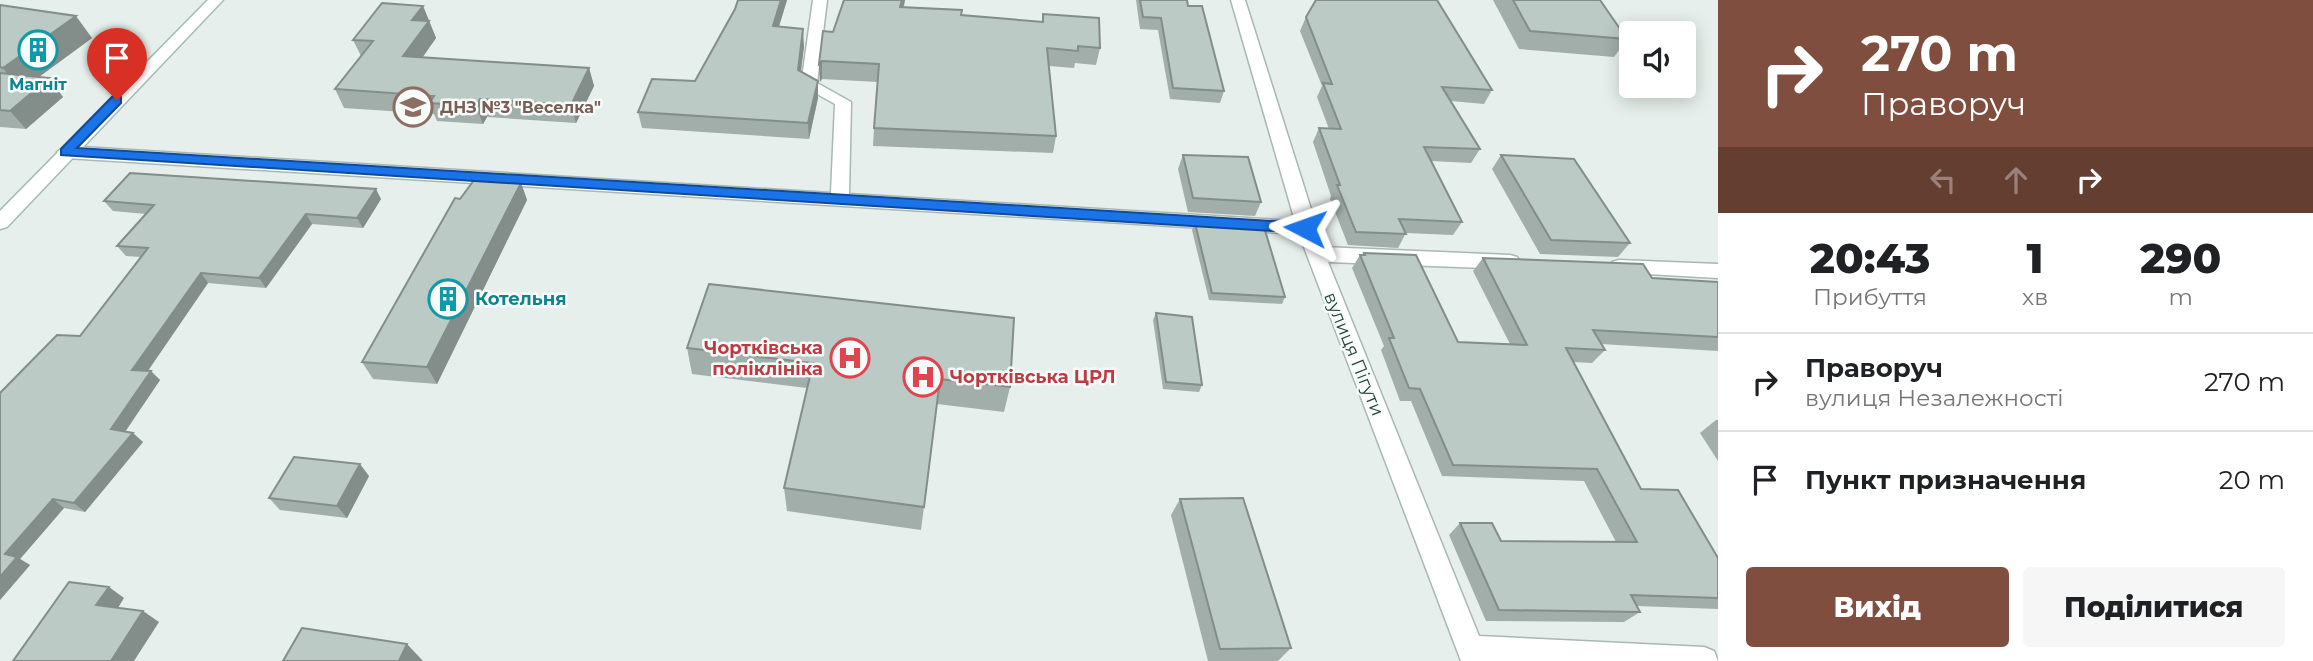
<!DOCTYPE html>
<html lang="uk">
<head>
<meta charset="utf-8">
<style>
	:root { --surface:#fff; --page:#f6f6f6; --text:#202124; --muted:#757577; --line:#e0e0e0; --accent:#7f4e3f }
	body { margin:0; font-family:Montserrat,sans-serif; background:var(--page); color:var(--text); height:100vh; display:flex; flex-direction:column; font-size:26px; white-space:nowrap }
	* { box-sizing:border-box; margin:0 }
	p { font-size:23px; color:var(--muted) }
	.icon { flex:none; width:38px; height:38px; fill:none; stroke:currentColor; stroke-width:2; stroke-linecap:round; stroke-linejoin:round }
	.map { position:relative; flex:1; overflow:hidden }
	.side { display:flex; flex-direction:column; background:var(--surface); width:595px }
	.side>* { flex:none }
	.hud { background:#7f4e3f; color:#fff; overflow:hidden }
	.fabs { position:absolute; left:1619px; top:21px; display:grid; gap:14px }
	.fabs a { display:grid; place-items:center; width:77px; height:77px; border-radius:7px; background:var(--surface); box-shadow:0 4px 18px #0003; font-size:35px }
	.pin { position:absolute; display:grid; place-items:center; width:60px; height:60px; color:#fff; margin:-72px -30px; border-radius:50% 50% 50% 0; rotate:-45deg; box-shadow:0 0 7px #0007 }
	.pin .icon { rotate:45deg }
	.me { position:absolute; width:77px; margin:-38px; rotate:274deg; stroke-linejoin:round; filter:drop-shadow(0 0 5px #0008) }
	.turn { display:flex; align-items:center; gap:24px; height:147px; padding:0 28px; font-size:32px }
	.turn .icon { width:91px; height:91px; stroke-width:2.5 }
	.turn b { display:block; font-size:49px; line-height:60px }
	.lanes { display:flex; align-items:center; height:66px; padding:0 28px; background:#0003; justify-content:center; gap:35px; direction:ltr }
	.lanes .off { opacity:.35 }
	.eta { display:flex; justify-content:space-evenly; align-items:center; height:119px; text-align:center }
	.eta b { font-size:42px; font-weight:800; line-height:49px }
	.cta { display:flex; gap:14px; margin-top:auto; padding:14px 28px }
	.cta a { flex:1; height:80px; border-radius:7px; background:var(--accent); color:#fff; font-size:28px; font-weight:800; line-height:80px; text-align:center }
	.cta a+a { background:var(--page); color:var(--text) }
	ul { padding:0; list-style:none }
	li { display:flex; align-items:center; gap:21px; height:98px; padding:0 28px; border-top:2px solid var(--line) }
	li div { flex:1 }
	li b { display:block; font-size:26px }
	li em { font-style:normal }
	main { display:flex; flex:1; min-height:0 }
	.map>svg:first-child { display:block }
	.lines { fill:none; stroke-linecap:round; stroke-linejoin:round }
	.minor-casing { stroke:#a8b8b2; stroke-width:3 }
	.secondary-casing { stroke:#a4bbb3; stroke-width:3 }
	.minor { fill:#fff; fill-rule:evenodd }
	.secondary { fill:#fff; fill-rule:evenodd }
	.wall { fill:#a1aea9 }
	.shaded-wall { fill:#838d89 }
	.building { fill:#bbcac4; stroke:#838d89; stroke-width:2 }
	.route { fill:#1a73e8; stroke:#114b97; stroke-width:2 }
	.labels { text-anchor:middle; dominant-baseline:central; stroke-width:5; stroke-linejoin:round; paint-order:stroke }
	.far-culture-label { font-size:16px; font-weight:bold; fill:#0d838f; stroke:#f7fbf9 }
	.far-education-label { font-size:16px; font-weight:bold; fill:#785e54; stroke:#f7fbf9; text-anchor:start }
	.culture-label { font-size:18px; font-weight:bold; fill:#0d838f; stroke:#f7fbf9; text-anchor:start }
	.health-label { font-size:18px; font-weight:bold; fill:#be3a42; stroke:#f7fbf9; text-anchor:end }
	.street-label { font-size:18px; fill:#24423a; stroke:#f7fbf9 }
</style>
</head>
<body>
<main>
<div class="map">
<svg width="1718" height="661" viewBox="0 0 1718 661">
	<rect width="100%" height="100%" fill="#e6efeb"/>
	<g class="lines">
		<!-- minor casing -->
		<g class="minor-casing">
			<g id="minor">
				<path d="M813 0H827L817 83 851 102 849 194 1295 221 1231 0H1245L1323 247 1510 255 1517 257 1520 262 1517 267 1510 269 1328 262 1479 636 1704 647 1714 651 1718 661H1461L1299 234 66 158 57 152 66 146 831 193 835 104 801 85Z"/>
				<path d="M1619 260 1718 264V278L1612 272 1609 267 1612 262Z"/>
			</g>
		</g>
		<!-- secondary casing -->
		<g class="secondary-casing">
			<path id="secondary" d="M208 0H223L7 227 0 229V211Z"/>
		</g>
		<!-- minor -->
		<use href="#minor" class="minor"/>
		<!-- secondary -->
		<use href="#secondary" class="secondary"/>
	</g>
	<!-- wall -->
	<g class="wall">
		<path d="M738 0H787L779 27 804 46 801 71 818 98 809 139 642 128 638 112 695 81 735 9Z"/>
		<path d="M844 0H905L904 7 961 15 1042 22 1043 14 1100 48 1096 65 1075 63 1074 68 1049 66 1056 136 1053 153 873 146 874 128 878 82 822 79 820 82 819 64 833 32Z"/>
		<path d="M1136 0H1187L1188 6 1224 91 1220 103 1170 99 1158 30 1140 29Z"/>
		<path d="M1493 0H1600L1627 39 1614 57 1519 49Z"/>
		<path d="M0 5 92 38 39 77 63 97 26 129 0 127Z"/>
		<path d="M423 6 436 38 422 57 589 68 594 86 576 123 487 117 483 124 437 121 434 114 344 108 335 89 361 56 353 40Z"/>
		<path d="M1306 17 1492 90 1484 104 1451 101 1480 149 1471 163 1431 161 1462 222 1453 235 1406 233 1398 248 1348 245 1330 199 1331 196 1313 142 1319 128 1329 129 1317 97 1322 86 1300 31Z"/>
		<path d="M1183 155 1261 202 1255 216 1188 212 1178 169Z"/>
		<path d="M1501 155 1630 243 1618 257 1540 254 1492 169Z"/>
		<path d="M521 183 527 200 437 384 373 379 362 362Z"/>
		<path d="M381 199 363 228 312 224 266 288 208 283 148 371 160 380 125 431 143 442 85 512 64 508 20 559 30 565 0 600 80 336 141 257 126 256 117 246 146 214 113 211 104 201Z"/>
		<path d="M1195 223 1285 297 1282 304 1209 300 1192 230Z"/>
		<path d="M1364 253 1458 342 1510 344 1473 271 1483 258 1652 278 1718 282V351L1601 344 1605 350 1592 363 1573 362 1641 489 1718 558V609L1637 606 1640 612 1624 622 1486 621 1449 535 1460 523 1501 541 1616 542 1584 481 1442 476 1411 401H1400L1381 350 1384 346 1352 268 1360 255H1362Z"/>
		<path d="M1156 313 1202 385 1199 392 1163 389 1153 320Z"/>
		<path d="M687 348 1010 387 1004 412 937 404 921 530 787 511 784 488 807 388 692 374Z"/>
		<path d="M1716 420H1718V461L1700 433Z"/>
		<path d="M369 476 347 518 280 510 269 498Z"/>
		<path d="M1180 499 1291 648 1278 661H1208L1171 515Z"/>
	</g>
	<!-- shaded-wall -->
	<g class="shaded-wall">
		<path d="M781 0H787L774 42 773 26Z"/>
		<path d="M902 0H905L899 24 900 7Z"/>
		<path d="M423 6 436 38 411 74 403 56 412 20Z"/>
		<path d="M76 16 92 38 21 90 3 68Z"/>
		<path d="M803 29 804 46 799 86 798 70Z"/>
		<path d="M822 61V79L820 82 819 64Z"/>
		<path d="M589 68 594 86 576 123 571 105Z"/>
		<path d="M49 78 63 97 26 129 10 111Z"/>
		<path d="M818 81V98L809 139 808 123Z"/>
		<path d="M480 99 487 117 483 124 476 106Z"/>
		<path d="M521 183 527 200 437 384 427 367Z"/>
		<path d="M376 189 381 199 363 228 357 218Z"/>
		<path d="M306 214 312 224 266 288 259 278Z"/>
		<path d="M201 273 208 283 142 379 132 370Z"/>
		<path d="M151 371 160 380 121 438 111 429Z"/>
		<path d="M133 433 143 442 85 512 74 503Z"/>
		<path d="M360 464 369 476 347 518 337 506Z"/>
		<path d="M53 499 64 508 20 559 30 565 0 600V577L5 554Z"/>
		<path d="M109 587 124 598 113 616 96 605Z"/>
		<path d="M143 611 159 622 134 661H111Z"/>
		<path d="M407 644 423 661H399Z"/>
	</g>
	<!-- building -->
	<g class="building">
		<path d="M738 0H781L773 26 803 29 798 70 818 81 808 123 638 112 652 79 695 81 735 9Z"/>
		<path d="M844 0H902L900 7 962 10 961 15 1043 22V14L1099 18 1100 48 1078 46V51L1047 48 1056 136 874 128 879 64 822 61 819 64 823 31 833 32Z"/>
		<path d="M1140 0H1187L1188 6H1202L1224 91 1173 88 1161 18 1143 17Z"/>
		<path d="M1316 0H1437L1492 90 1442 87 1480 149 1424 147 1462 222 1399 219 1406 234 1356 232 1337 185H1340L1319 128 1341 129 1323 83 1332 84 1306 17Z"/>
		<path d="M1513 0H1600L1627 39 1530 31Z"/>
		<path d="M382 3 423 6 412 20 429 21 403 56 589 68 571 105 480 99 476 106 429 103 434 96 335 89 373 41 353 40Z"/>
		<path d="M0 5 76 16 3 68 0 67Z"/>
		<path d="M0 73 49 78 10 111 0 110Z"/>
		<path d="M1183 155 1248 157 1261 202 1193 198Z"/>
		<path d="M1501 155 1574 159 1630 243 1551 240Z"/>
		<path d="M130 173 376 189 357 218 306 214 259 278 201 273 132 370 151 371 111 429 133 433 74 503 53 499 5 554 17 557 0 577V393L57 335 80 336 148 248 117 246 154 205 104 201Z"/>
		<path d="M477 176 521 183 427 367 362 362 455 198 460 199Z"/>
		<path d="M1195 223 1264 227 1285 297 1212 293Z"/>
		<path d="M1364 253 1416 255 1458 342 1527 345 1483 258 1643 264 1652 278 1718 282V337L1593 330 1605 350 1566 348 1641 489 1678 490 1718 558V598L1631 595 1640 612 1499 610 1460 523H1492L1501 541 1637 542 1597 469 1453 465 1420 389 1409 388 1389 338H1394L1360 255H1365Z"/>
		<path d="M709 284 1014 318 1010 387 940 379 924 507 784 488 813 363 687 348Z"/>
		<path d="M1156 313 1192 317 1202 385 1166 382Z"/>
		<path d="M294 457 360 464 337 506 269 498Z"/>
		<path d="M1243 498 1291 648 1220 649 1180 499Z"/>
		<path d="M69 582 109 587 96 605 143 611 111 661H13Z"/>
		<path d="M302 628 407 644 399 661H283Z"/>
	</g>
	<!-- route -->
	<path class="route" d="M117 96 121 97V103L77 148 1305 223 1312 228 1305 233 61 155V149L112 97Z"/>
	<!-- icons -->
	<defs>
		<g id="building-ring" transform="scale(2.0125)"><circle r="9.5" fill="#f7fbf9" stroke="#0f9aa8" stroke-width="1.5"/><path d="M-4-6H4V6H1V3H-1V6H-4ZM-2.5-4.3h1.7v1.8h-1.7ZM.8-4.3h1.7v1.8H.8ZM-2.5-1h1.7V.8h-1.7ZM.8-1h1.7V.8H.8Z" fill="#0f9aa8"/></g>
		<g id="school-ring" transform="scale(2.0125)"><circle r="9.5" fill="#f7fbf9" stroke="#8d6e63" stroke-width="1.5"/><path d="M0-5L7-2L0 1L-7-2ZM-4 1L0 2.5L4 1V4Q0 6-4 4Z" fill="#8d6e63"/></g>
		<g id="hospital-ring" transform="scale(2.0125)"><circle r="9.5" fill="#f7fbf9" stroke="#e0444e" stroke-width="1.5"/><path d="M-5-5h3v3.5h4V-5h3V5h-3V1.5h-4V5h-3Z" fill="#e0444e"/></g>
	</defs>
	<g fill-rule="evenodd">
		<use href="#building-ring" x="38" y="50"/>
		<use href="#school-ring" x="413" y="107"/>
		<use href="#building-ring" x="448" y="299"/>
		<use href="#hospital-ring" x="850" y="358"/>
		<use href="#hospital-ring" x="923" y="377"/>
	</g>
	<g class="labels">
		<!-- far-culture labels -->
		<g class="far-culture-label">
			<text x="38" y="84">Магніт</text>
		</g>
		<!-- far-education labels -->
		<g class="far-education-label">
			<text x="440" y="107">ДНЗ №3 "Веселка"</text>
		</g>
		<!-- culture labels -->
		<g class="culture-label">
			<text x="475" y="299">Котельня</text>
		</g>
		<!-- health labels -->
		<g class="health-label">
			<text x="823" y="348">Чортківська<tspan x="823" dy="21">поліклініка</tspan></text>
			<text x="950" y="377" text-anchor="start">Чортківська ЦРЛ</text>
		</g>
		<!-- street labels -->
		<g class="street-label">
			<text transform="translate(1354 354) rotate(68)">вулиця Пігути</text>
		</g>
	</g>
</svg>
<div class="fabs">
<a><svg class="icon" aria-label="sound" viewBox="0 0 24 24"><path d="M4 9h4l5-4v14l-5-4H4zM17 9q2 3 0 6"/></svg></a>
</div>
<div class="pin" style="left:117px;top:100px;background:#d93025"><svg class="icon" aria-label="arrive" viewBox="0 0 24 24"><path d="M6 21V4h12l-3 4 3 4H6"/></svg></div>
<svg class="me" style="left:1305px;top:228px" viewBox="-20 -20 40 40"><path d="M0-17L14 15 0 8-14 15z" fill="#1a73e8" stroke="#fff" stroke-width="4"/></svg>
</div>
<section class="side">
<div class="hud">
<div class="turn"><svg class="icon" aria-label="right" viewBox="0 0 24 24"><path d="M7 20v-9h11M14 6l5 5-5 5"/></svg><div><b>270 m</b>Праворуч</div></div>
<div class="lanes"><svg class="icon off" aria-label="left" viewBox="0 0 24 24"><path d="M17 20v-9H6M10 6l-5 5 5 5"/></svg><svg class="icon off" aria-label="ahead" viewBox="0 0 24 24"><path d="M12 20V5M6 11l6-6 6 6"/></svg><svg class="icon" aria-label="right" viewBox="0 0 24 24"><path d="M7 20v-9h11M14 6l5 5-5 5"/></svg></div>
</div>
<div class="eta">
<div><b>20:43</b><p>Прибуття</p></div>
<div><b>1</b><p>хв</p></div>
<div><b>290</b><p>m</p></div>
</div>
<ul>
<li><svg class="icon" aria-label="right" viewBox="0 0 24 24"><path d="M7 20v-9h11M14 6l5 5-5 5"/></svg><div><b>Праворуч</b><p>вулиця Незалежності</p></div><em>270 m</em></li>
<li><svg class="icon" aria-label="arrive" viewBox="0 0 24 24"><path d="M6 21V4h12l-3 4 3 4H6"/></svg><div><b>Пункт призначення</b></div><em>20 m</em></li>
</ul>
<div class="cta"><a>Вихід</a><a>Поділитися</a></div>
</section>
</main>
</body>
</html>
